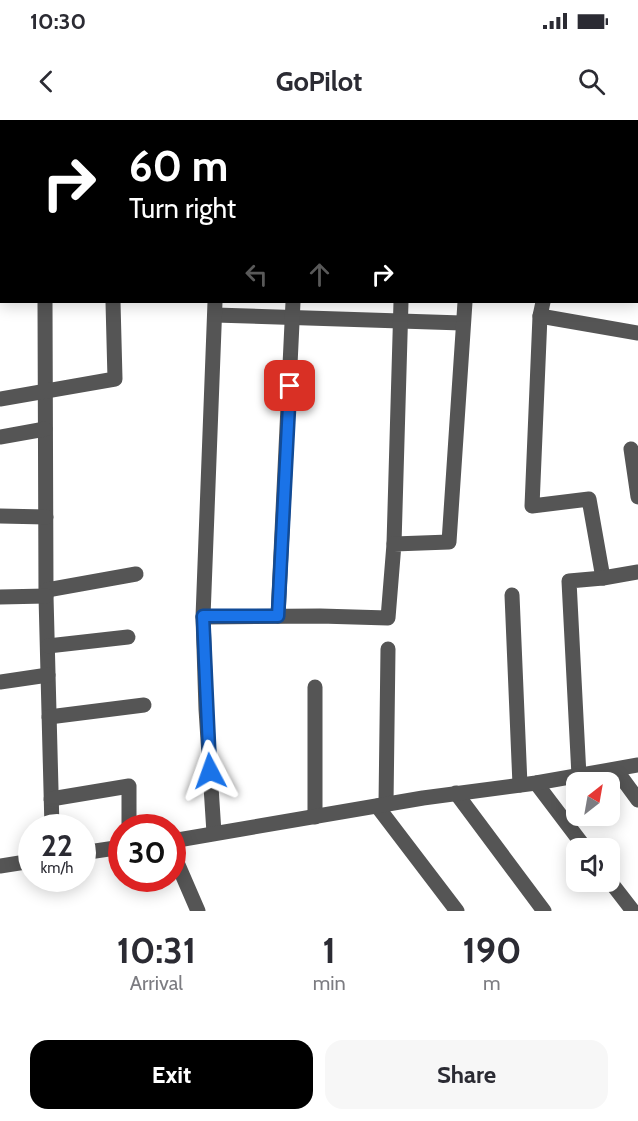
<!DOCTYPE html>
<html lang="en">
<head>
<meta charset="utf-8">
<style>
	:root { --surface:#fff; --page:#f7f7f7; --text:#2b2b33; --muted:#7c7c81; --accent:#000 }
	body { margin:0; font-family:Cabin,sans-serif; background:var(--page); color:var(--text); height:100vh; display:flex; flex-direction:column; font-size:22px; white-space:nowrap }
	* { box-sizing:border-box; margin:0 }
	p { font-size:20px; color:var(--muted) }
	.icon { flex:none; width:33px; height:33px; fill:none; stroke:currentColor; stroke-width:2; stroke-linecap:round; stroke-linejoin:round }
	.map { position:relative; height:791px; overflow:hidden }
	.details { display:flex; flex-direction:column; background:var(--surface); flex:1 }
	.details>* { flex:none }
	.banner { position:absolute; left:0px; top:0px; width:639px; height:183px; box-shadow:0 3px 15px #0003; background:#000; color:#fff; overflow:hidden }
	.needle { width:39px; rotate:31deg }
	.tools { position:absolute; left:566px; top:652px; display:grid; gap:12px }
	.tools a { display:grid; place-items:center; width:54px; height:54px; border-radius:12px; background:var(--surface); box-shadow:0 3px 15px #0003; font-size:30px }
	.speed { position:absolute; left:18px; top:694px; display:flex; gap:12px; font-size:30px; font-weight:700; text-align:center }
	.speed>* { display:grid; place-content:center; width:78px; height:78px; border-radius:50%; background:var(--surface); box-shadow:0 3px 15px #0003; line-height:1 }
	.speed small { font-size:15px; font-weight:400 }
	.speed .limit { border:9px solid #d22; background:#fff; color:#111 }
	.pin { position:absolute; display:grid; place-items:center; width:51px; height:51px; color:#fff; margin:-26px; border-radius:12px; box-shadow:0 3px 9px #0006 }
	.me { position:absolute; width:66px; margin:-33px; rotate:356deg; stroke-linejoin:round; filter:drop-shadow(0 0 4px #0008) }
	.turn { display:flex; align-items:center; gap:21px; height:126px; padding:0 30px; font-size:27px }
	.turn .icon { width:78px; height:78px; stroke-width:2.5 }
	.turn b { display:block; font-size:42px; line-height:51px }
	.lanes { display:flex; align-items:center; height:57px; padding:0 30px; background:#0003; justify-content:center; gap:30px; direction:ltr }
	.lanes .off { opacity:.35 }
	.eta { display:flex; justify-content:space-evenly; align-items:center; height:102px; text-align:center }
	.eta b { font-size:36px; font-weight:700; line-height:42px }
	.action { display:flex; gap:12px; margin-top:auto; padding:12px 30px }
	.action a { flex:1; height:69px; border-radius:18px; background:var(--accent); color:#fff; font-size:24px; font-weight:700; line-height:69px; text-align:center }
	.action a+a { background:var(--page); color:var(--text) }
	.status { display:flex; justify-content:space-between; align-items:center; height:42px; padding:0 30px; background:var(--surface); direction:ltr }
	.status svg { height:16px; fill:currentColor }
	header { display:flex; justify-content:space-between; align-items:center; height:78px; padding:0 30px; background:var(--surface); font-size:27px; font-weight:700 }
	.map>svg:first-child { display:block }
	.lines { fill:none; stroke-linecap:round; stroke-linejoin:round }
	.minor { stroke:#555; stroke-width:15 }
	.route-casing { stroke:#114b97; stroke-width:15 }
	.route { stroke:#1a73e8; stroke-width:10 }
</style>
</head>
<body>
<div class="status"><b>10:30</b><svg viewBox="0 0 49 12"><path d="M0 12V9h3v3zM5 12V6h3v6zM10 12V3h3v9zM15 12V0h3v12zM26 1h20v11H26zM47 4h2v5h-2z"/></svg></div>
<header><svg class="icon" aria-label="back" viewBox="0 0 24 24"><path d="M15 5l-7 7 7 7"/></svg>GoPilot<svg class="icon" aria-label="search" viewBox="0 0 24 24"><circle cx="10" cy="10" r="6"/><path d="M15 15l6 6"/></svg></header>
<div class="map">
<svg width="638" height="791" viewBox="0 0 638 791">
	<rect width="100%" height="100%" fill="#fff"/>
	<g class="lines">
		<!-- minor -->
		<g class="minor">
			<path d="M113 0V2"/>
			<path d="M215 0V2"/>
			<path d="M290 0V2"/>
			<path d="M45 2V0"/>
			<path d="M412 2V0"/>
			<path d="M490 2V0"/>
			<path d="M562 2 563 0"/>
			<path d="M0 95H2"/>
			<path d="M45 182 46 476 52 708"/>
			<path d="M543 182 540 196 532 386 589 379 603 458"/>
			<path d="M215 195 462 203"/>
			<path d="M540 196 638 213"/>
			<path d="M0 279 115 259 113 182"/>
			<path d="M0 317 45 309"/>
			<path d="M631 329 638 377"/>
			<path d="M0 396 46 397"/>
			<path d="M394 424 401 182"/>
			<path d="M47 470 136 454"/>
			<path d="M512 475 520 665"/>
			<path d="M0 477 46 476"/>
			<path d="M278 496 293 182"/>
			<path d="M203 497 320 496 388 498 394 424 449 422 465 182"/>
			<path d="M48 526 128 517"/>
			<path d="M0 562 48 555"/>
			<path d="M315 567V697"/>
			<path d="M49 597 144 585"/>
			<path d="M616 650 638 680"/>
			<path d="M579 656 569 461 603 458 638 452"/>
			<path d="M536 663 586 729"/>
			<path d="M456 673 544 791"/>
			<path d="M51 679 129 666V708"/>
			<path d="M386 684 388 529"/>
			<path d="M377 686 457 791"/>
			<path d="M214 713 206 589 203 497 215 182"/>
			<path d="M172 721 423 678 536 663 638 645"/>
			<path d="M172 731 198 791"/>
			<path d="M82 733 122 727"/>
			<path d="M0 746 32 741"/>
			<path d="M609 760 633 791"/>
		</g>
	</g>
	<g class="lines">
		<!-- route casing -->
		<g class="route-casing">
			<path id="route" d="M210 651 203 496H278L290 266"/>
		</g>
		<!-- route -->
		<use href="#route" class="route"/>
	</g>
</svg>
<div class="tools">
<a><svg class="needle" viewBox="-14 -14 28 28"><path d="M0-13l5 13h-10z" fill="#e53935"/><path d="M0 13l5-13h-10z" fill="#7c7c81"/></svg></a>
<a><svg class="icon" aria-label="sound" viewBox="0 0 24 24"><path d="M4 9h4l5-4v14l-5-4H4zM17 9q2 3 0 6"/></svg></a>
</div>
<div class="speed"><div>22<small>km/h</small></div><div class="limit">30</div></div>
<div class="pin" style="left:290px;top:266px;background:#d93025"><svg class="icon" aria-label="arrive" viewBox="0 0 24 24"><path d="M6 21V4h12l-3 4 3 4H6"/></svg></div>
<svg class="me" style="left:210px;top:651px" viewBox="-20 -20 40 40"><path d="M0-17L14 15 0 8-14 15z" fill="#1a73e8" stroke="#fff" stroke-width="4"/></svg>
<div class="banner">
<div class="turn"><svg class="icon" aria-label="right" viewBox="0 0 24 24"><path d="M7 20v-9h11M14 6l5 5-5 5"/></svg><div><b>60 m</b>Turn right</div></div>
<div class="lanes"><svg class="icon off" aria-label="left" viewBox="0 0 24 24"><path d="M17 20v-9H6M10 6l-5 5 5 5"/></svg><svg class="icon off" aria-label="ahead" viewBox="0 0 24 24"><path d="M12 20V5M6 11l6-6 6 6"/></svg><svg class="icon" aria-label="right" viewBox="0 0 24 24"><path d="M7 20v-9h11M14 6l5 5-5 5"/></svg></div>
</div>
</div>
<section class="details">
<div class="eta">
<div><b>10:31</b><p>Arrival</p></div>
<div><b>1</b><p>min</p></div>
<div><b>190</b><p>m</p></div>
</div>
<div class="action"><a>Exit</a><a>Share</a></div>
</section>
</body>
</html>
